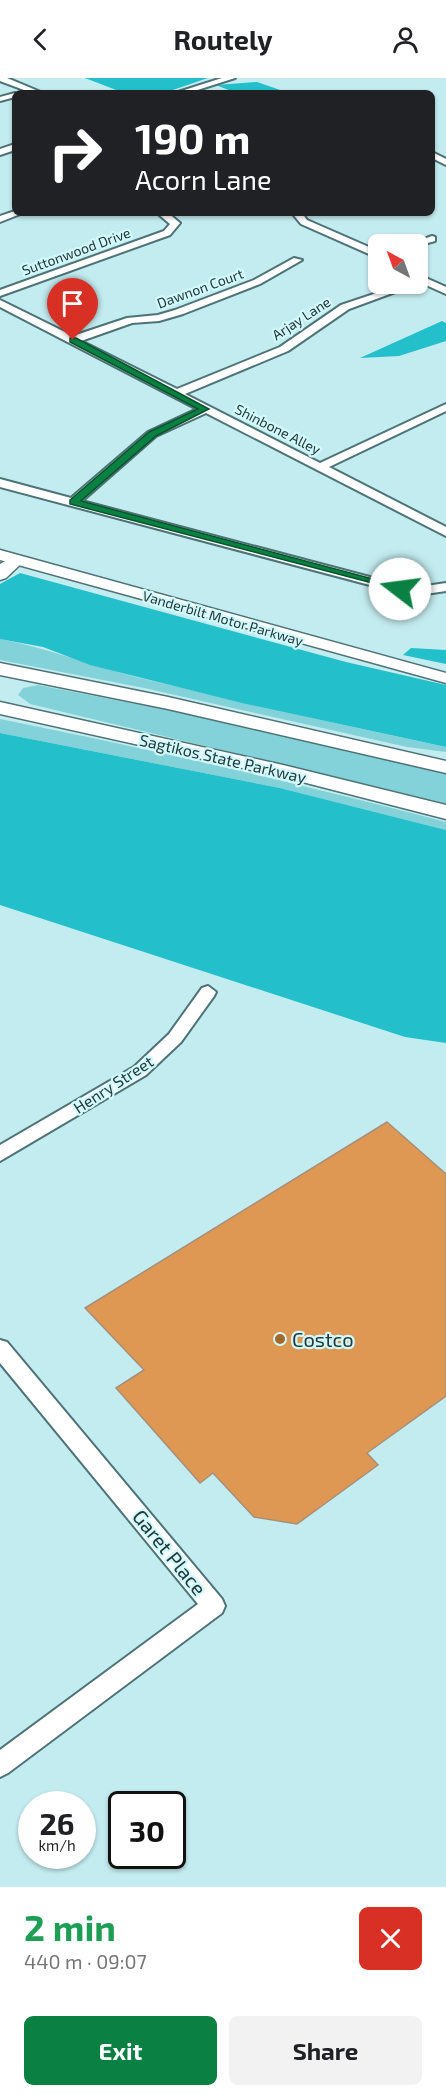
<!DOCTYPE html>
<html lang="en">
<head>
<meta charset="utf-8">
<style>
	:root { --surface:#fff; --page:#f2f2f2; --text:#202124; --muted:#757577; --accent:#0b8043 }
	body { margin:0; font-family:"Exo 2",sans-serif; background:var(--page); color:var(--text); height:100vh; display:flex; flex-direction:column; font-size:22px; white-space:nowrap }
	* { box-sizing:border-box; margin:0 }
	p { font-size:20px; color:var(--muted) }
	.icon { flex:none; width:33px; height:33px; fill:none; stroke:currentColor; stroke-width:2; stroke-linecap:round; stroke-linejoin:round }
	.map { position:relative; height:1809px; overflow:hidden }
	.drawer { display:flex; flex-direction:column; background:var(--surface); flex:1 }
	.drawer>* { flex:none }
	.guide { position:absolute; left:12px; top:12px; width:423px; height:126px; border-radius:9px; box-shadow:0 2px 4px #0004; background:#202124; color:#fff; overflow:hidden }
	.needle { width:39px; rotate:319deg }
	.controls { position:absolute; left:368px; top:156px; display:grid; gap:12px }
	.controls a { display:grid; place-items:center; width:60px; height:60px; border-radius:9px; background:var(--surface); box-shadow:0 2px 4px #0004; font-size:30px }
	.speed { position:absolute; left:18px; top:1713px; display:flex; gap:12px; font-size:30px; font-weight:700; text-align:center }
	.speed>* { display:grid; place-content:center; width:78px; height:78px; border-radius:50%; background:var(--surface); box-shadow:0 2px 4px #0004; line-height:1 }
	.speed small { font-size:15px; font-weight:400 }
	.speed .limit { border:3px solid #111; border-radius:9px; background:#fff; color:#111 }
	.pin { position:absolute; display:grid; place-items:center; width:51px; height:51px; color:#fff; margin:-62px -26px; border-radius:50% 50% 50% 0; rotate:-45deg; box-shadow:0 0 6px #0007 }
	.pin .icon { rotate:45deg }
	.me { position:absolute; width:66px; margin:-33px; rotate:285deg; stroke-linejoin:round; filter:drop-shadow(0 0 4px #0008) }
	.turn { display:flex; align-items:center; gap:21px; height:126px; padding:0 24px; font-size:27px }
	.turn .icon { width:78px; height:78px; stroke-width:2.5 }
	.turn b { display:block; font-size:42px; line-height:51px }
	.round { display:grid; place-items:center; flex:none; width:63px; height:63px; border-radius:9px; background:var(--page) }
	.overview { display:flex; align-items:center; justify-content:space-between; height:102px; padding:0 24px }
	h1 { font-size:36px; font-weight:700; line-height:45px; color:#1e9e55 }
	.cta { display:flex; gap:12px; margin-top:auto; padding:12px 24px }
	.cta a { flex:1; height:69px; border-radius:9px; background:var(--accent); color:#fff; font-size:24px; font-weight:700; line-height:69px; text-align:center }
	.cta a+a { background:var(--page); color:var(--text) }
	header { display:flex; justify-content:space-between; align-items:center; height:78px; padding:0 24px; background:var(--surface); font-size:27px; font-weight:700 }
	.map>svg:first-child { display:block }
	.green { fill:#83d2d9 }
	.forest { fill:#23bfca }
	.building { fill:#de9853; stroke:#a78e79; stroke-width:1.5 }
	.lines { fill:none; stroke-linecap:round; stroke-linejoin:round }
	.minor-casing { stroke:#4e7376; stroke-width:4 }
	.major-casing { stroke:#4e7376; stroke-width:3 }
	.highway-casing { stroke:#4e7376; stroke-width:3 }
	.minor { fill:#fff; fill-rule:evenodd }
	.major { fill:#fff; fill-rule:evenodd }
	.highway { fill:#fff; fill-rule:evenodd }
	.route { fill:#0b8043; stroke:#07532c; stroke-width:1.5 }
	.poi-dot { fill:#a4692a; stroke:#d0fafd; stroke-width:2 }
	.labels { text-anchor:middle; dominant-baseline:central; stroke-width:4.5; stroke-linejoin:round; paint-order:stroke }
	.far-street-label { font-size:14px; fill:#273839; stroke:#d0fafd }
	.street-label { font-size:16px; fill:#273839; stroke:#d0fafd }
	.near-poi-label { font-size:20px; fill:#273839; stroke:#d0fafd; text-anchor:start }
	.near-street-label { font-size:20px; fill:#273839; stroke:#d0fafd }
</style>
</head>
<body>
<header><svg class="icon" aria-label="back" viewBox="0 0 24 24"><path d="M15 5l-7 7 7 7"/></svg>Routely<svg class="icon" aria-label="person" viewBox="0 0 24 24"><circle cx="12" cy="8" r="4"/><path d="M4 21q1-7 8-7t8 7"/></svg></header>
<div class="map">
<svg width="446" height="1809" viewBox="0 0 446 1809">
	<rect width="100%" height="100%" fill="#c3ecf0"/>
	<!-- green -->
	<g class="green">
		<path d="M0 561C47 570 90 587 136 599 239 624 342 647 446 669V674L407 669 144 610 0 582Z"/>
		<path d="M38 607 274 653 446 695V726L30 626 18 617 23 610Z"/>
		<path d="M0 641C150 671 298 705 446 744V752L280 710 0 655Z"/>
	</g>
	<!-- forest -->
	<g class="forest">
		<path d="M85 0H208L164 15H124Z"/>
		<path d="M257 4 289 15H236L216 7Z"/>
		<path d="M442 243 446 245V263L399 278 360 280Z"/>
		<path d="M20 495 346 584 446 607V669L242 625 90 587 43 569 0 561V506Z"/>
		<path d="M411 570 446 572V586L403 577Z"/>
		<path d="M0 655 280 710 446 752V965L405 959 0 827Z"/>
	</g>
	<!-- building -->
	<path class="building" d="M387 1044 446 1096V1318L367 1375 378 1387 297 1446 254 1439 213 1395 200 1405 116 1310 144 1292 85 1230Z"/>
	<g class="lines">
		<!-- minor casing -->
		<g class="minor-casing">
			<g id="minor">
				<path d="M0 0H7L43 15H32L0 3Z"/>
				<path d="M222 0H235L188 15H175Z"/>
				<path d="M15 15V19L0 23V19Z"/>
				<path d="M15 66V72L0 77V71Z"/>
				<path d="M432 74 446 81V87L432 80Z"/>
				<path d="M15 133 23 135 0 144V138Z"/>
				<path d="M157 135H168L180 145 170 157 0 218V212L164 153 170 146Z"/>
				<path d="M292 135H302L307 142 378 173V180L301 146Z"/>
				<path d="M432 158 435 159V163L417 168 410 166Z"/>
				<path d="M294 180 302 182 260 206 183 236 159 243 132 245 81 263 177 311 280 269 341 227 404 206H417L349 231 288 273 185 316 320 385 446 326V333L329 389 446 449V458L206 335 156 358 82 423 400 507 419 509 446 505V513L419 517 400 515 0 409V401L71 420 148 354 197 331 0 229V222L73 258 127 240 158 237 175 232 254 202Z"/>
				<path d="M417 196 446 209V216L417 203Z"/>
				<path d="M208 908 216 914 214 918 181 964 146 997 0 1083V1067L134 989 169 956 202 910Z"/>
				<path d="M0 1262 7 1264 222 1521 225 1528 222 1535 8 1695 0 1699V1672L198 1526 0 1285Z"/>
			</g>
		</g>
		<!-- major casing -->
		<g class="major-casing">
			<path id="major" d="M0 472 446 595V605L0 482Z"/>
		</g>
		<!-- highway casing -->
		<g class="highway-casing">
			<g id="highway">
				<path d="M16 477 25 482 6 500 0 502V486Z"/>
				<path d="M0 585 168 619 446 683V695L168 631 0 597Z"/>
				<path d="M0 624 283 687 446 727V741L283 699 0 636Z"/>
			</g>
		</g>
		<!-- minor -->
		<use href="#minor" class="minor"/>
		<!-- major -->
		<use href="#major" class="major"/>
		<!-- highway -->
		<use href="#highway" class="highway"/>
	</g>
	<!-- route -->
	<path class="route" d="M70 260H76L209 331 156 358 81 423 403 509V513L70 426V422L149 354 198 331 70 264Z"/>
	<!-- markers -->
	<circle class="poi-dot" cx="280" cy="1261" r="6"/>
	<g class="labels">
		<!-- far-street labels -->
		<g class="far-street-label">
			<text transform="translate(76 173) rotate(-20)">Suttonwood Drive</text>
			<text transform="translate(200 210) rotate(-20)">Dawnon Court</text>
			<text transform="translate(301 240) rotate(-33)">Arjay Lane</text>
			<text transform="translate(278 351) rotate(27)">Shinbone Alley</text>
			<text transform="translate(223 540) rotate(16)">Vanderbilt Motor Parkway</text>
		</g>
		<!-- street labels -->
		<g class="street-label">
			<text transform="translate(223 680) rotate(13)">Sagtikos State Parkway</text>
			<text transform="translate(113 1006) rotate(-33)">Henry Street</text>
		</g>
		<!-- near-poi labels -->
		<g class="near-poi-label">
			<text x="292" y="1261">Costco</text>
		</g>
		<!-- near-street labels -->
		<g class="near-street-label">
			<text transform="translate(170 1474) rotate(51)">Garet Place</text>
		</g>
	</g>
</svg>
<div class="controls">
<a><svg class="needle" viewBox="-14 -14 28 28"><path d="M0-13l5 13h-10z" fill="#e53935"/><path d="M0 13l5-13h-10z" fill="#757577"/></svg></a>
</div>
<div class="speed"><div>26<small>km/h</small></div><div class="limit">30</div></div>
<div class="pin" style="left:73px;top:262px;background:#d93025"><svg class="icon" aria-label="arrive" viewBox="0 0 24 24"><path d="M6 21V4h12l-3 4 3 4H6"/></svg></div>
<svg class="me" style="left:400px;top:511px" viewBox="-20 -20 40 40"><circle r="19" fill="#fff"/><path d="M0-13L10 11 0 6-10 11z" fill="#0b8043"/></svg>
<div class="guide">
<div class="turn"><svg class="icon" aria-label="right" viewBox="0 0 24 24"><path d="M7 20v-9h11M14 6l5 5-5 5"/></svg><div><b>190 m</b>Acorn Lane</div></div>
</div>
</div>
<section class="drawer">
<div class="overview"><div><h1>2 min</h1><p>440 m · 09:07</p></div><a class="round" style="background:#d93025;color:#fff"><svg class="icon" aria-label="close" viewBox="0 0 24 24"><path d="M6 6l12 12M18 6L6 18"/></svg></a></div>
<div class="cta"><a>Exit</a><a>Share</a></div>
</section>
</body>
</html>
